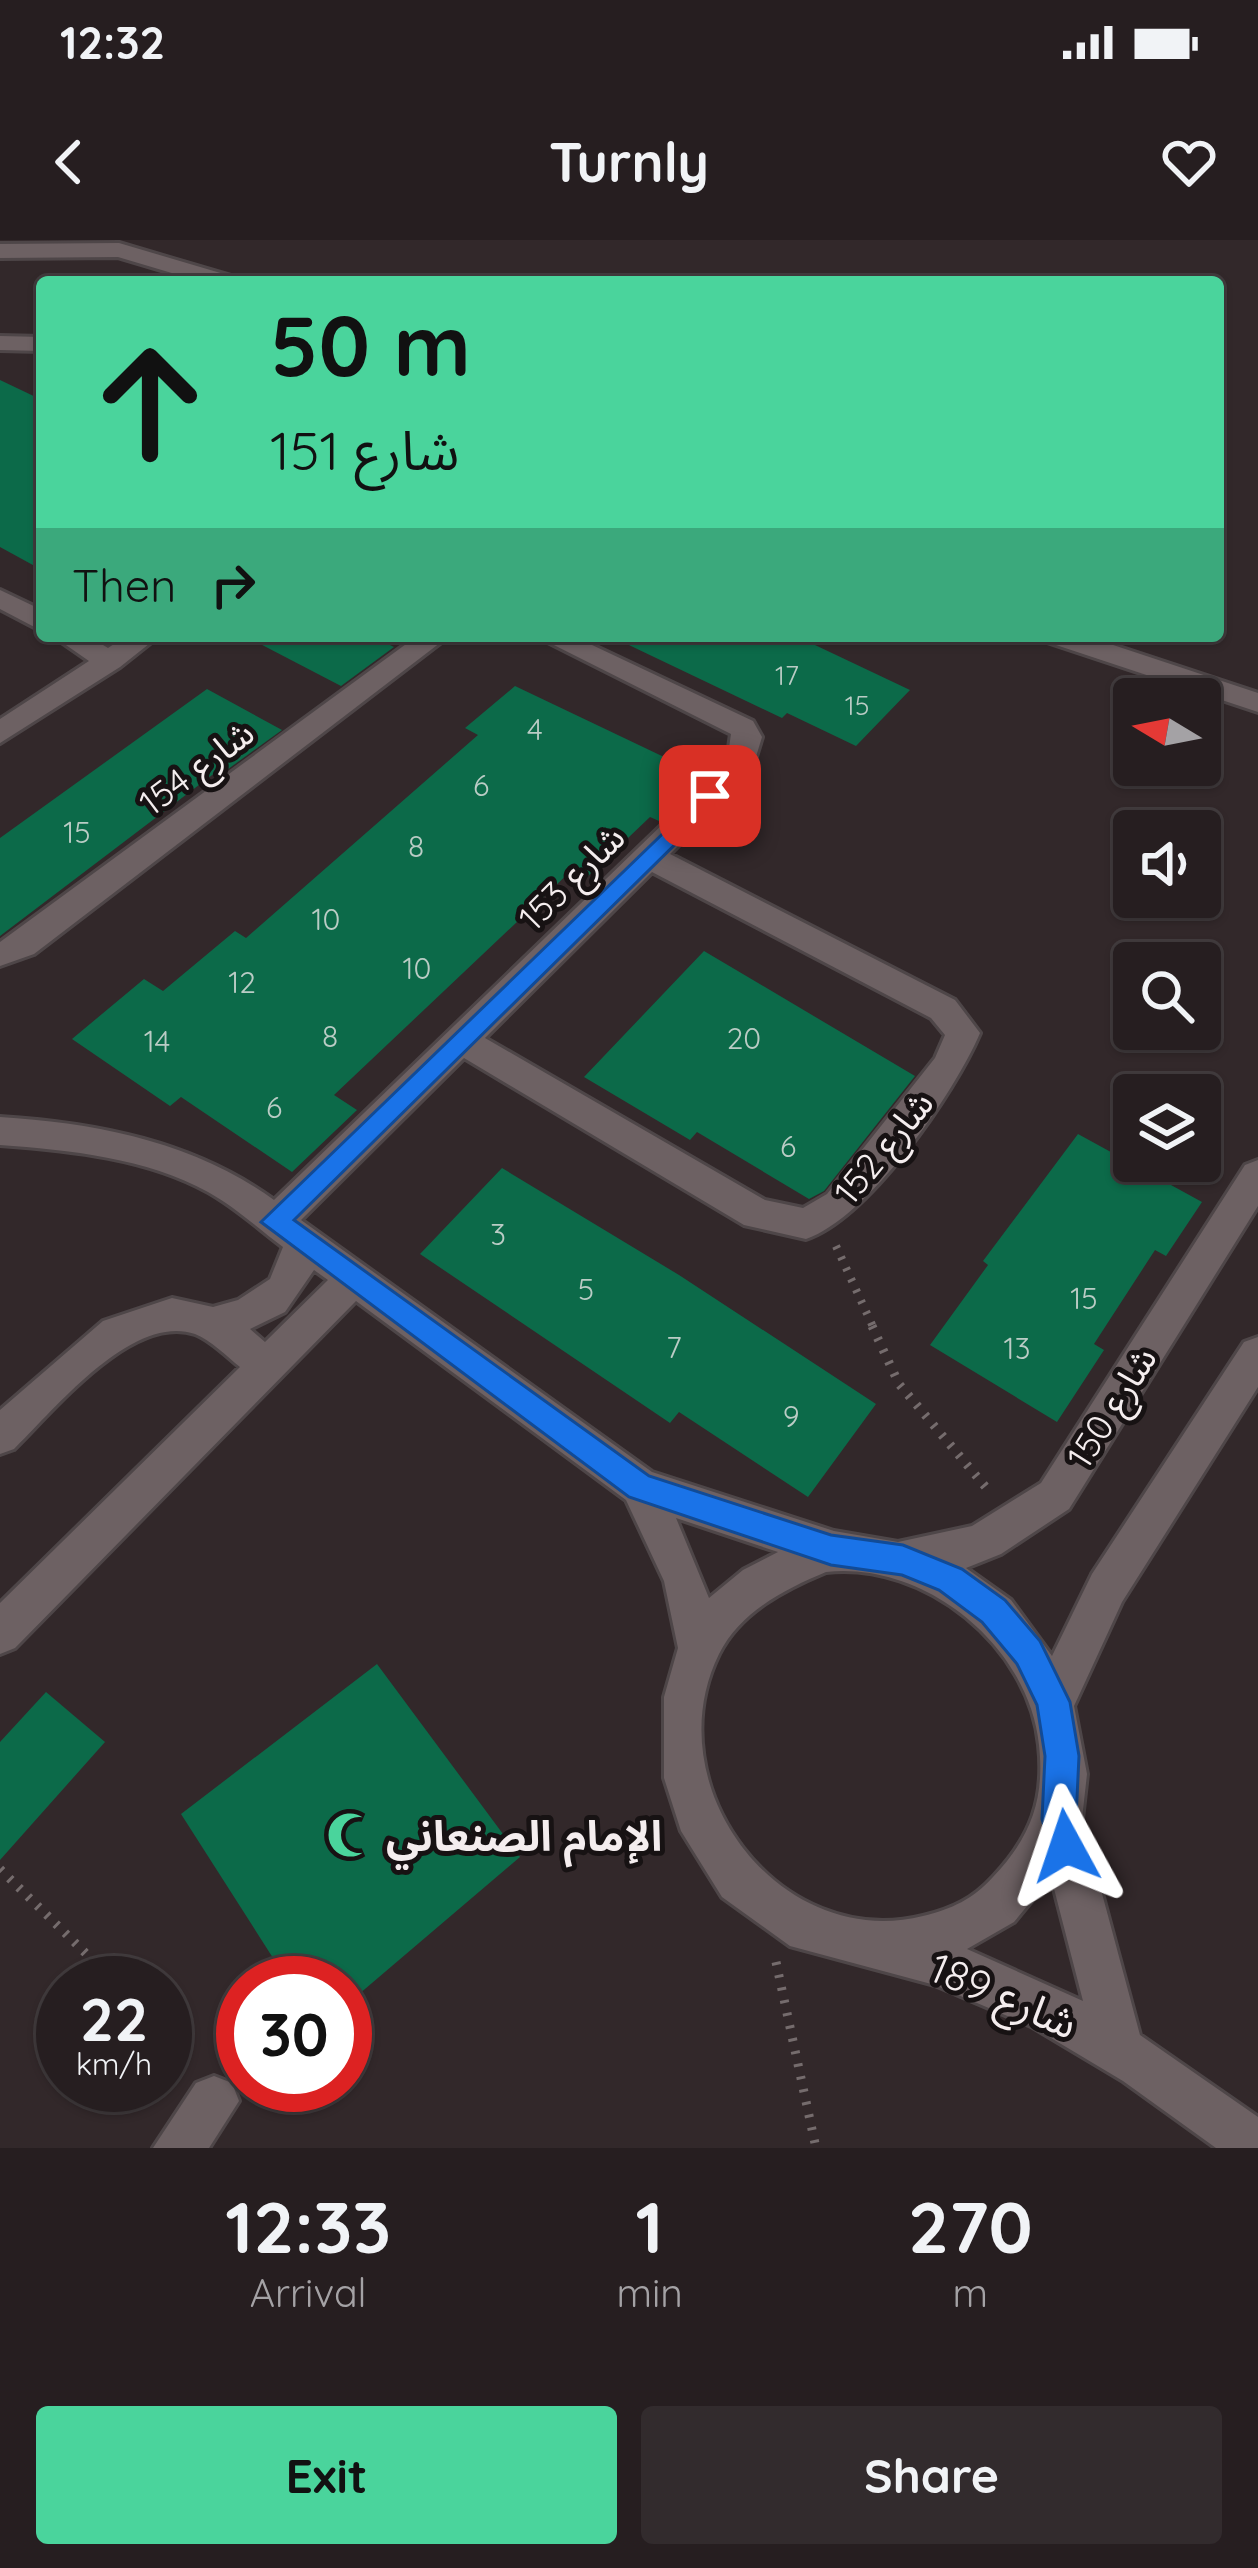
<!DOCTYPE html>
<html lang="en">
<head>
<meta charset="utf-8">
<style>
	:root { --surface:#261e20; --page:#322b2d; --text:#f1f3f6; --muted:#a4a2a5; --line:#423c3e; --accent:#4ad49c }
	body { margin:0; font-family:Quicksand,"Noto Sans Arabic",sans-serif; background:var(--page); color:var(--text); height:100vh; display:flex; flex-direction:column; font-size:45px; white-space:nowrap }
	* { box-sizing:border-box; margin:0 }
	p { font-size:39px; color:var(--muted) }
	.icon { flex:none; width:66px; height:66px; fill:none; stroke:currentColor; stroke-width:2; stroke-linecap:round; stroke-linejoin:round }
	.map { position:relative; height:1908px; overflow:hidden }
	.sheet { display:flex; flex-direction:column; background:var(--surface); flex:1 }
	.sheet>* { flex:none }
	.top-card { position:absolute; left:36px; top:36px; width:1188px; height:366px; border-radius:12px; box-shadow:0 3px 9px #0004,0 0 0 3px var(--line); background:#4ad49c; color:#111; overflow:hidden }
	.needle { width:78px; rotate:280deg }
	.tools { position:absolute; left:1113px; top:438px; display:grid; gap:24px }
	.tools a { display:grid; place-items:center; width:108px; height:108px; border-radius:12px; background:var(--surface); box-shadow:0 3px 9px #0004,0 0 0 3px var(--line); font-size:60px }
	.speed { position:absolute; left:36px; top:1716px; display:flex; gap:24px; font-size:60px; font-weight:700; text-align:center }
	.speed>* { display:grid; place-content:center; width:156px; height:156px; border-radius:50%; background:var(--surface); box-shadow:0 3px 9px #0004,0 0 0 3px var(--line); line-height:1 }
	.speed small { font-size:30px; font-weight:400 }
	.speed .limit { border:18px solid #d22; background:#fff; color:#111 }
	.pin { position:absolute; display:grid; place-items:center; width:102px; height:102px; color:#fff; margin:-51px; border-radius:24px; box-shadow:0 6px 18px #0006 }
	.me { position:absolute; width:132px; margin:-66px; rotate:355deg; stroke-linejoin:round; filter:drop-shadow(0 0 9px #0008) }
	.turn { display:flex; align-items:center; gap:42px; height:252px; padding:0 36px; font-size:54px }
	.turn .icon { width:156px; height:156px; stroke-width:2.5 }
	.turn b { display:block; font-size:84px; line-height:102px }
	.then { display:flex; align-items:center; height:114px; padding:0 36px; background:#0003; gap:24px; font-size:45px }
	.eta { display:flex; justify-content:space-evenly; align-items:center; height:204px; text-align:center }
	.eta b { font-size:72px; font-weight:800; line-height:84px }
	.primary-button { display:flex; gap:24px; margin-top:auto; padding:24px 36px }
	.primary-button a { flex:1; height:138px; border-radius:12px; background:var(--accent); color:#111; font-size:48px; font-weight:800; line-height:138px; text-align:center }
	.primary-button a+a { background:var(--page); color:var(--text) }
	.status { display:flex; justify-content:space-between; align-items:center; height:84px; padding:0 60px; background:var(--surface); direction:ltr }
	.status svg { height:33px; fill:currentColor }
	header { display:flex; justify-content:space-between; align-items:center; height:156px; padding:0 36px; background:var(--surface); font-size:54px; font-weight:800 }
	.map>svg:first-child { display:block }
	.building { fill:#0c6a49 }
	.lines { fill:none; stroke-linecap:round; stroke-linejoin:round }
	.minor-casing { stroke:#4e4648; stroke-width:6 }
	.path-far1 { stroke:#756c6d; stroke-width:8; stroke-dasharray:3 9; stroke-linecap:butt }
	.path { stroke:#756c6d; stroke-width:9; stroke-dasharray:3 10; stroke-linecap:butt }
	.minor { fill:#6d6163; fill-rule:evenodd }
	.route { fill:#1a73e8; stroke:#114b97; stroke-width:3 }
	.labels { text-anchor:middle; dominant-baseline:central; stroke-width:10; stroke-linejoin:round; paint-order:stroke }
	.far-number-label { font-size:27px; fill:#baccc5 }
	.number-label { font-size:30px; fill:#baccc5 }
	.street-label { font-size:36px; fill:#f4edee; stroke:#171213 }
	.near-poi-label { font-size:42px; font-weight:bold; fill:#f4edee; stroke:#171213; text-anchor:start }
	.near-street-label { font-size:42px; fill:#f4edee; stroke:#171213 }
</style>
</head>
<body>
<div class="status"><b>12:32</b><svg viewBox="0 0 49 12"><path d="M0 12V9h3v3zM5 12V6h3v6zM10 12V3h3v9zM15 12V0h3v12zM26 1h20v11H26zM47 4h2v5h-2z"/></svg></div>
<header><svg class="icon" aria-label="back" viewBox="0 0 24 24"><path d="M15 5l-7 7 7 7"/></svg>Turnly<svg class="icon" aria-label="heart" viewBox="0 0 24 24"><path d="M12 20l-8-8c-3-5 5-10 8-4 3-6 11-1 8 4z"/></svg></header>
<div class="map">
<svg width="1258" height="1908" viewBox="0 0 1258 1908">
	<rect width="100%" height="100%" fill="#32282a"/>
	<!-- building -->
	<g class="building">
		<path d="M0 140 42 160V330L0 307Z"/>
		<path d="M245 396H372L394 407 341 446Z"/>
		<path d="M610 396H796L910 450 856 506 787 473 782 478Z"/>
		<path d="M515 446 706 537 659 581 650 577 587 637 573 629 334 855 357 870 292 932 181 857 170 866 72 799 144 739 163 751 235 691 246 698 478 495 465 488Z"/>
		<path d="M207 449 282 490 224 532 220 529 0 696V598Z"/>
		<path d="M704 711 915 836 824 951 809 959 697 892 690 900 584 837Z"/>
		<path d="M1078 894 1202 962 1166 1016 1155 1010 1094 1104 1104 1110 1057 1182 930 1105 988 1025 983 1021Z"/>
		<path d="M502 928 679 1035 876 1164 808 1257 679 1172 670 1183 420 1014Z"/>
		<path d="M377 1424 520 1617 345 1766V1743H289L181 1574Z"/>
		<path d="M46 1452 105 1502 0 1620V1502Z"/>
	</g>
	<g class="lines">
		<!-- minor casing -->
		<g class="minor-casing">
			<g id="minor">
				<path d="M119 3 234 37 237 42H202L118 17 0 18V4Z"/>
				<path d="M0 96 42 97V111L0 110Z"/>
				<path d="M0 350 42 370V391L0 369Z"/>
				<path d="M53 396H88L108 408 126 396H159L120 427 0 503V479L89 421Z"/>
				<path d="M417 396H449L34 714 0 726V702Z"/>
				<path d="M536 396H573L753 481 762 497 751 533 670 614 955 760 980 793C954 854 868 978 806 999L744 985 464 818 301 980 652 1232 834 1291 898 1302 972 1286 1041 1243 1245 925 1258 920V966L1069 1269 1001 1314 966 1328 1011 1360 1052 1416 1092 1334 1244 1102 1258 1097V1147L1122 1362 1074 1466 1087 1534 1082 1579 1140 1795 1258 1877V1908H1216L1123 1841 1031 1786 935 1745 790 1706 722 1657 681 1591 664 1538V1457L678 1408 664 1341 626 1260 356 1061 15 1408 0 1414V1363L240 1127C226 1116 211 1100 195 1094 132 1073 54 1170 14 1209L0 1214V1170L103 1081 172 1058 213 1067 238 1060 270 1039 283 1007C259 989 235 967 208 952 147 918 69 910 0 905V877C97 883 194 902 274 960L727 522 731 494ZM652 632 931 778 945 795 935 818 827 954 803 968 765 960 485 798ZM314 1030 328 1040 265 1102 250 1089 285 1072ZM676 1278 778 1312 743 1330 709 1358ZM826 1332C925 1321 1029 1406 1039 1505 1045 1559 1031 1597 993 1637 973 1659 952 1669 923 1676 780 1712 654 1546 719 1414 740 1372 785 1349 826 1332ZM1051 1637 1083 1761 967 1709 1014 1682Z"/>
				<path d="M1043 396H1086L1258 453V472L1047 402Z"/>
				<path d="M214 1836 232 1843 239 1861 209 1908H153L196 1843Z"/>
			</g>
		</g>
		<!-- path-far1 -->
		<path class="path-far1" d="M836 1006 874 1089"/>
		<!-- path -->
		<g class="path">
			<path d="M872 1086 899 1144 989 1251"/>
			<path d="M0 1629 116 1743"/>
			<path d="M776 1722 816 1908"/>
			<path d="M165 1801 187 1828"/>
		</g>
		<!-- minor -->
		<use href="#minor" class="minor"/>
	</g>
	<!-- route -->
	<path class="route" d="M710 548 718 551V562L294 980 649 1236 831 1295 903 1305 962 1329 1005 1360 1040 1401 1070 1462 1079 1516 1076 1579 1083 1606 1078 1619 1066 1624 1054 1619 1042 1579 1045 1516 1037 1465 1017 1424 982 1382 939 1350 902 1335 831 1325 629 1257 261 982Z"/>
	<!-- icons -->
	<defs>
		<g id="mosque-bare" transform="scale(3.6)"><path d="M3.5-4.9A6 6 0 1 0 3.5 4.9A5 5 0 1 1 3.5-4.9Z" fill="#4ad49c" stroke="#171213" stroke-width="2.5" paint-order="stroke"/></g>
	</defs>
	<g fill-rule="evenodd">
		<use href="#mosque-bare" x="350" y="1595"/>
	</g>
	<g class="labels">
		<!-- far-number labels -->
		<g class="far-number-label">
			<text x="787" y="435">17</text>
			<text x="857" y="465">15</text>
		</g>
		<!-- number labels -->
		<g class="number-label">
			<text x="535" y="489">4</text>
			<text x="481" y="545">6</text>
			<text x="77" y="592">15</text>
			<text x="416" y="606">8</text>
			<text x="326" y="679">10</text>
			<text x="417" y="728">10</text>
			<text x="242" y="742">12</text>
			<text x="330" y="796">8</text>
			<text x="744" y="798">20</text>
			<text x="157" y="801">14</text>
			<text x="274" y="867">6</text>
			<text x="788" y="906">6</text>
			<text x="498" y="994">3</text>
			<text x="586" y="1049">5</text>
			<text x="1084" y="1058">15</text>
			<text x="674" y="1107">7</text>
			<text x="1017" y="1108">13</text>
			<text x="791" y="1176">9</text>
		</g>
		<!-- street labels -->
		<g class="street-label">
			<text transform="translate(196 527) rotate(-37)">شارع 154</text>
			<text transform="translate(571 637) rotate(-45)">شارع 153</text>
			<text transform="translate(883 907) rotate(-51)">شارع 152</text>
			<text transform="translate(1111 1167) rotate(-58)">شارع 150</text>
		</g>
		<!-- near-poi labels -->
		<g class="near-poi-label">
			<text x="386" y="1595">الإمام الصنعاني</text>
		</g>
		<!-- near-street labels -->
		<g class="near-street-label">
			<text transform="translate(1004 1755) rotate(23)">شارع 189</text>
		</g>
	</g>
</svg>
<div class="tools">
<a><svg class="needle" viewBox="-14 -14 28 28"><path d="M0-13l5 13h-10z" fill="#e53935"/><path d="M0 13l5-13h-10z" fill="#a4a2a5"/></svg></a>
<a><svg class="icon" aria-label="sound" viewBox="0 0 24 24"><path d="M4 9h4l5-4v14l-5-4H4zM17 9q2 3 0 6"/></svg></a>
<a><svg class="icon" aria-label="search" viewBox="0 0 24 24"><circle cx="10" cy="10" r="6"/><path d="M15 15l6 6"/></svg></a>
<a><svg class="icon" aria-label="layers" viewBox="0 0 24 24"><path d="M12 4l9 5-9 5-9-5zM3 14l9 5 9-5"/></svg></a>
</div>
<div class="speed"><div>22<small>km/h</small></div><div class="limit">30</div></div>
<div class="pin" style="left:710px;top:556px;background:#d93025"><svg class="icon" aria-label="arrive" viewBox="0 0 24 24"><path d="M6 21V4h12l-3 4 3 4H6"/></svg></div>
<svg class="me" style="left:1066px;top:1606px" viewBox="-20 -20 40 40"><path d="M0-17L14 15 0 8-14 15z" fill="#1a73e8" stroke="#fff" stroke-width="4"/></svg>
<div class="top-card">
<div class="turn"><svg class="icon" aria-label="ahead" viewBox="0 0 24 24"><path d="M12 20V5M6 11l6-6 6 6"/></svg><div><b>50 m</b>شارع 151</div></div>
<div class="then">Then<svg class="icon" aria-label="right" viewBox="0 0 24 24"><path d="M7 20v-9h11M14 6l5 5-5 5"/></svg></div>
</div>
</div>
<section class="sheet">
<div class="eta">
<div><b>12:33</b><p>Arrival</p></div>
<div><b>1</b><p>min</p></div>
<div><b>270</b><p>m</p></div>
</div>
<div class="primary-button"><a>Exit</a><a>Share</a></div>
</section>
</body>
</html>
